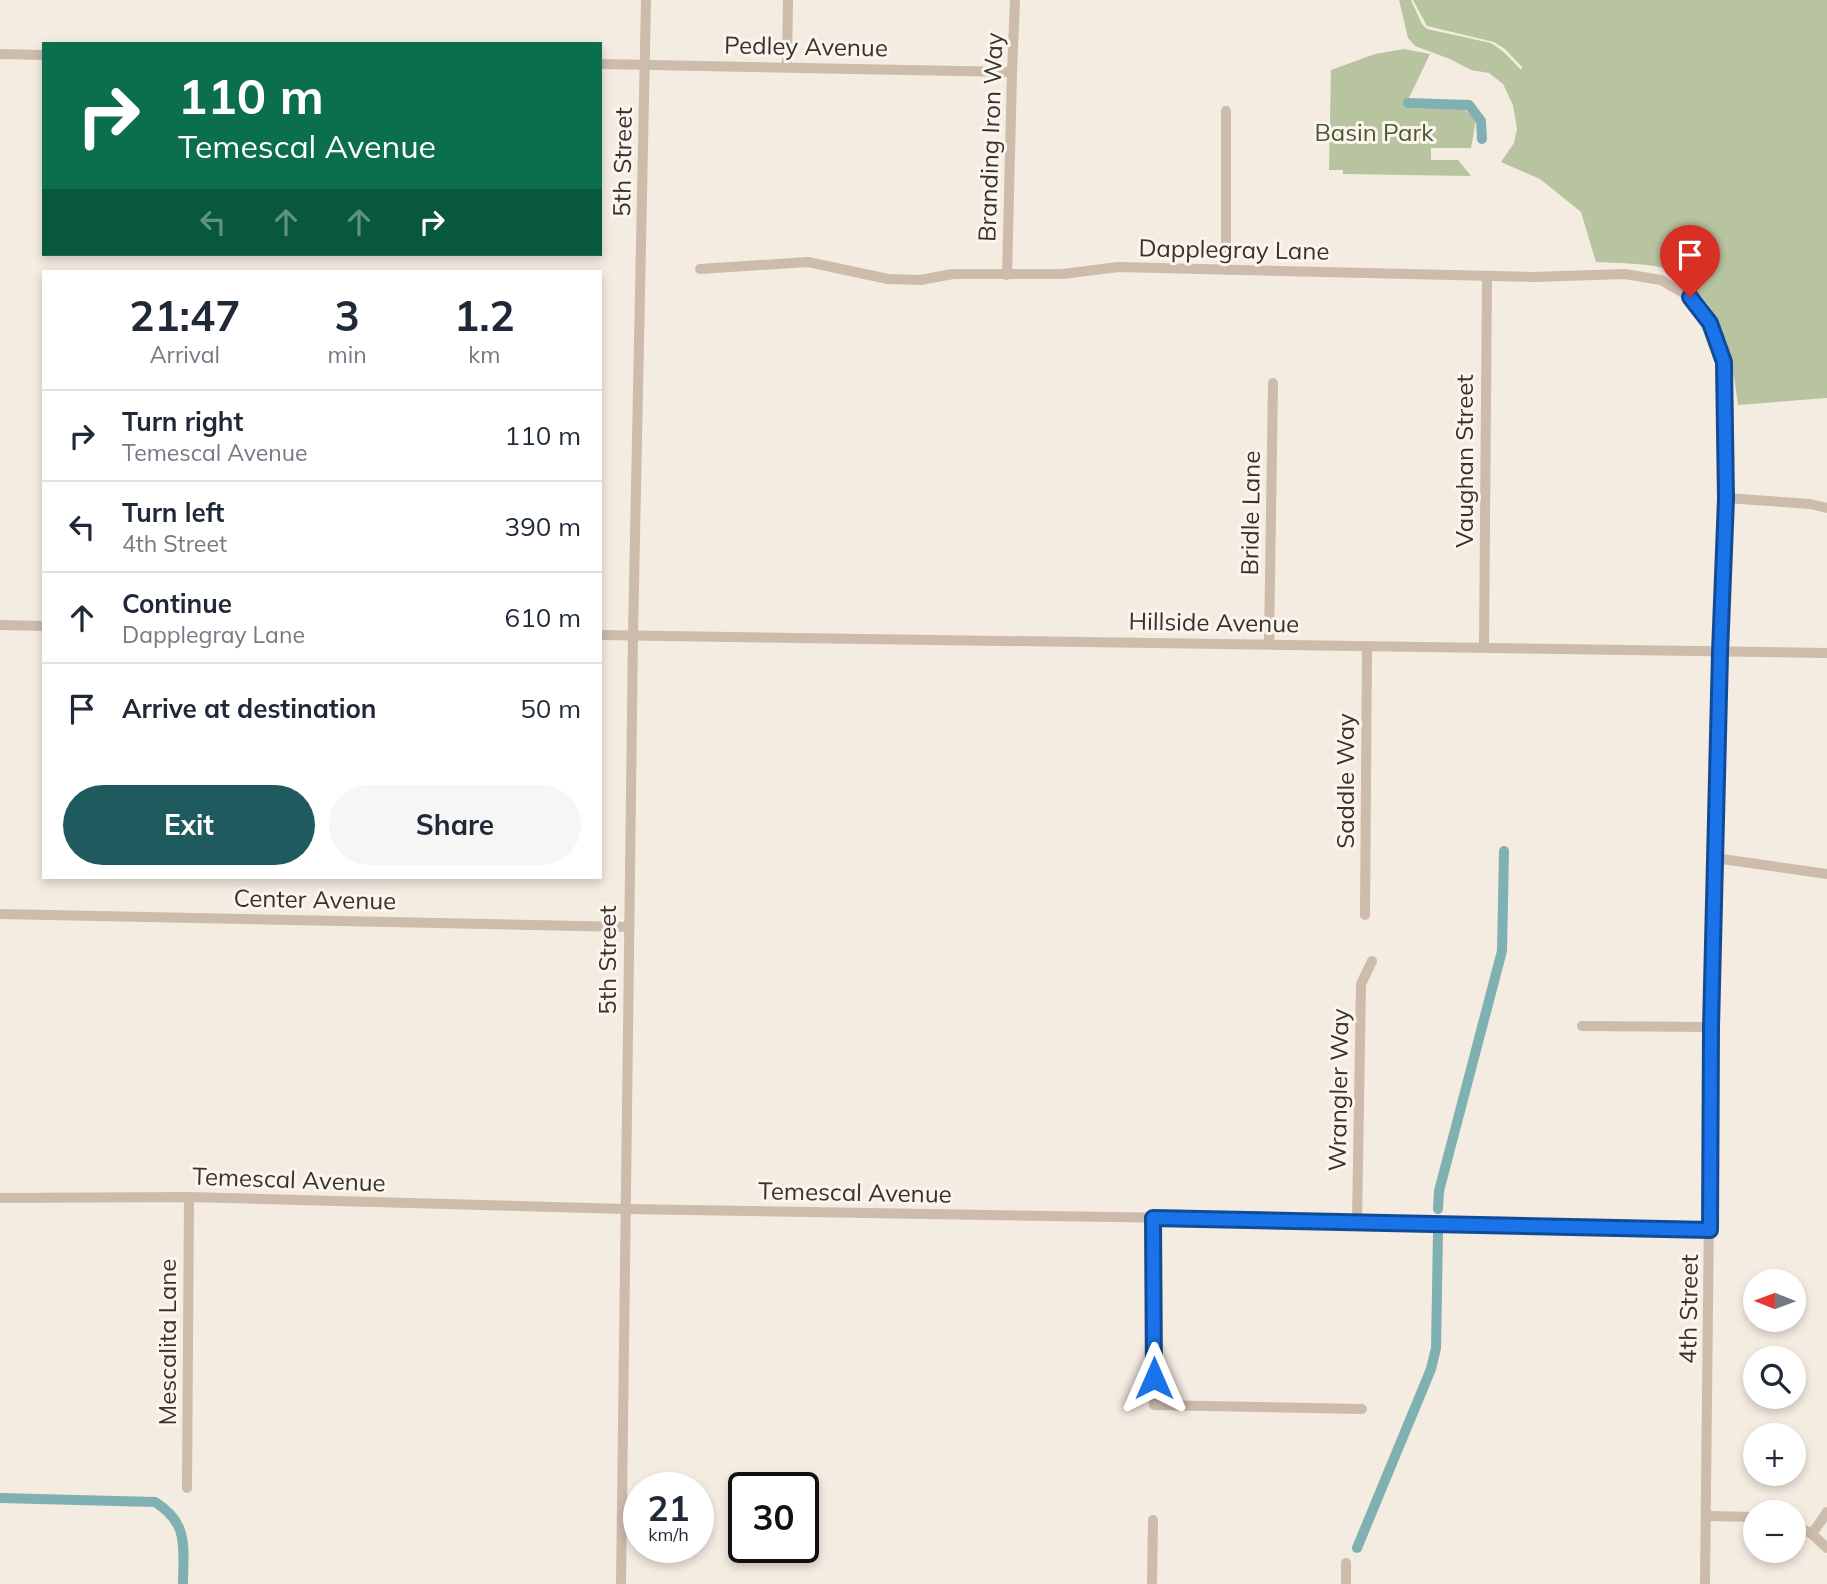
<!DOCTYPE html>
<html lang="en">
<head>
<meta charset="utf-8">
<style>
	:root { --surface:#fff; --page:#f6f6f7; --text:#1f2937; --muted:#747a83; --line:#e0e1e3; --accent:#1f5a5e }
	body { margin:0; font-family:Mulish,sans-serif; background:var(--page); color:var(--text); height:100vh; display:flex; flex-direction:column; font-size:26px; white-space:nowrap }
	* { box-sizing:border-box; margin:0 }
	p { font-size:23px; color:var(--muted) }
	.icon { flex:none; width:38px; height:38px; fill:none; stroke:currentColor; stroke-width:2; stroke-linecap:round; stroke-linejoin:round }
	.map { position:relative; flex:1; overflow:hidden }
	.details { position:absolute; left:42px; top:270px; width:560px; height:609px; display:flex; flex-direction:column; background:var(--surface); border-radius:0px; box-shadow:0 4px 10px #0003 }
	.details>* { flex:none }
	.guide { position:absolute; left:42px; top:42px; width:560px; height:214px; border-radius:0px; box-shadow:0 4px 10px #0003; background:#0b6e4f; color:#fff; overflow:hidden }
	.needle { width:46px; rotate:271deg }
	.fabs { position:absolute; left:1743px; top:1269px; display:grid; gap:14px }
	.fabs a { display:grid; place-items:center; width:63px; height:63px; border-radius:50%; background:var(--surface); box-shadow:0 4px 10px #0003; font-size:35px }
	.speed { position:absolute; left:623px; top:1472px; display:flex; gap:14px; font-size:35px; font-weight:700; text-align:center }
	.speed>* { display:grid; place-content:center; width:91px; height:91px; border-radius:50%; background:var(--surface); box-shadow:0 4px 10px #0003; line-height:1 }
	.speed small { font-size:18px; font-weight:400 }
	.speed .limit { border:4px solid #111; border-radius:10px; background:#fff; color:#111 }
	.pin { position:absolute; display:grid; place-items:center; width:60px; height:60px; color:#fff; margin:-72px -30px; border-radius:50% 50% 50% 0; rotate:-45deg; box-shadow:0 0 7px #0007 }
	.pin .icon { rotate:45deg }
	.me { position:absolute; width:77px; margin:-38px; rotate:0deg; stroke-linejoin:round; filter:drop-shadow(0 0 5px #0008) }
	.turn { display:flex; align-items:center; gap:24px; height:147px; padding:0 21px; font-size:32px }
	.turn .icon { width:91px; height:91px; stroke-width:2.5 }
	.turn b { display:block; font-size:49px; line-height:60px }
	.lanes { display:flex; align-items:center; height:66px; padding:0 21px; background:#0003; justify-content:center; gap:35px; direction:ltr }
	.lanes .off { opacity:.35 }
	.eta { display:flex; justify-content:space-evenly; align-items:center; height:119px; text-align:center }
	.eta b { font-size:42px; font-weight:700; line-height:49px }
	.action { display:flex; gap:14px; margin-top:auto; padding:14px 21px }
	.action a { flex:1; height:80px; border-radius:42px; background:var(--accent); color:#fff; font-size:28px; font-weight:700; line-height:80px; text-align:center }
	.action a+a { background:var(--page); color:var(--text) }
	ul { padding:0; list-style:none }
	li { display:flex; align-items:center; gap:21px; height:91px; padding:0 21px; border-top:2px solid var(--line) }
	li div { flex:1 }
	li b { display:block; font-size:26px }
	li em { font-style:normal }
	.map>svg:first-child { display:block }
	.green { fill:#b8c4a0 }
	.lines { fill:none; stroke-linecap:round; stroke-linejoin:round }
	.canal { stroke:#7fb0b2; stroke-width:10 }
	.minor { stroke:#cdbbac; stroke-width:10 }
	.route-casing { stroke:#114b97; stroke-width:18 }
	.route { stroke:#1a73e8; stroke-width:12 }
	.labels { text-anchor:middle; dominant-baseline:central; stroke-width:6; stroke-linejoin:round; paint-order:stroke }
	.street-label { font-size:24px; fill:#3b302b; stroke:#fbf5ee }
	.park-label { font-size:24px; fill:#4a5a2e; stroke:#fbf5ee }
</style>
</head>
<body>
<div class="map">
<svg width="1827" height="1584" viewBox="0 0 1827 1584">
	<rect width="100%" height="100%" fill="#f4ebe1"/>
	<!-- green -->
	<g class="green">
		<path d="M1399 0H1411L1422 24 1427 29 1491 43 1504 52 1521 70 1522 67 1505 49 1494 42 1427 26 1413 0H1827V398L1738 405C1732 359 1725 309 1684 281 1677 277 1669 269 1660 267 1640 263 1617 263 1596 262L1581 212 1540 179 1501 162 1514 143 1517 129 1513 105 1503 84 1489 73 1471 70 1450 59 1415 46 1408 38Z"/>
		<path d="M1404 49 1430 54 1406 104 1408 108 1464 109 1476 120 1471 148H1431V160H1458L1471 176 1343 174V170H1329L1331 70 1375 54Z"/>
	</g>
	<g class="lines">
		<!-- canal -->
		<g class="canal">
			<path d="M1408 103 1469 105 1481 121 1482 139"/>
			<path d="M1438 1209 1439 1191 1502 951 1504 851"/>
			<path d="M0 1498 155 1502C190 1524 183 1548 183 1584"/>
			<path d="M1357 1548 1431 1369 1436 1348 1438 1233"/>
		</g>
		<!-- minor -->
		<g class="minor">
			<path d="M0 54 44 55"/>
			<path d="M600 64 1012 72"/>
			<path d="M787 66 788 0"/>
			<path d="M700 269 808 262 888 279 920 280 953 274H1063L1118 267 1533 277 1625 274 1661 280 1690 297 1710 323 1724 362 1726 498 1720 653 1711 1027 1705 1584"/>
			<path d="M1226 270V111"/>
			<path d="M1007 275 1012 72 1015 0"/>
			<path d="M1726 498 1810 504 1827 508"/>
			<path d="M0 625 44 626"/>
			<path d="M600 635 1827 653"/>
			<path d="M1269 644 1273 383"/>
			<path d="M1484 647 1487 276"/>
			<path d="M1715 858 1827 874"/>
			<path d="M0 914 628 927"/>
			<path d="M1365 915 1367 647"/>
			<path d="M1582 1026 1711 1027"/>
			<path d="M0 1198 189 1197 627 1209 1357 1221 1710 1230"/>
			<path d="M1153 1218 1154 1405 1362 1409"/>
			<path d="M1357 1221 1361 984 1372 961"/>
			<path d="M187 1488 189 1197"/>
			<path d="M1706 1516 1755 1517"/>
			<path d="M1794 1525 1812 1534 1827 1548"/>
			<path d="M1812 1534 1827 1512"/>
			<path d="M621 1584 633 635 646 0"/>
			<path d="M1152 1584 1153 1520"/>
			<path d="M1346 1584V1563"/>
		</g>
	</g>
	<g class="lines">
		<!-- route casing -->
		<g class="route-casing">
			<path id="route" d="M1154 1378 1153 1218 1710 1230 1711 1027 1720 653 1726 499 1724 362 1710 323 1690 297"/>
		</g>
		<!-- route -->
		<use href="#route" class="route"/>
	</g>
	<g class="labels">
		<!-- street labels -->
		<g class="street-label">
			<text transform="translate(806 46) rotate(1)">Pedley Avenue</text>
			<text transform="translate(990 137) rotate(-88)">Branding Iron Way</text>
			<text transform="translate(622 162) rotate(-89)">5th Street</text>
			<text transform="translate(1234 249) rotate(1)">Dapplegray Lane</text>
			<text transform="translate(1464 461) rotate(-90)">Vaughan Street</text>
			<text transform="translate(1250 513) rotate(-89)">Bridle Lane</text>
			<text transform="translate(1214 622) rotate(1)">Hillside Avenue</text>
			<text transform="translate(1345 781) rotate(-90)">Saddle Way</text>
			<text transform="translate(315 899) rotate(1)">Center Avenue</text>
			<text transform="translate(607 960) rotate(-90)">5th Street</text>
			<text transform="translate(1338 1090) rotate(-89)">Wrangler Way</text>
			<text transform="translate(289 1179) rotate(2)">Temescal Avenue</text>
			<text transform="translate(855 1192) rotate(1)">Temescal Avenue</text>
			<text transform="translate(1688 1309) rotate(-89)">4th Street</text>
			<text transform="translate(167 1342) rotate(-90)">Mescalita Lane</text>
		</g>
		<!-- park labels -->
		<g class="park-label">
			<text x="1374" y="132">Basin Park</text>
		</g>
	</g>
</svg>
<div class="fabs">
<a><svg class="needle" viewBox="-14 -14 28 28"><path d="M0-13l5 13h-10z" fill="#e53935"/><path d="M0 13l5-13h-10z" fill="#747a83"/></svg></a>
<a><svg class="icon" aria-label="search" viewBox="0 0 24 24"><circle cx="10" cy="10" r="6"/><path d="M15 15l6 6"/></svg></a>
<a>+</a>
<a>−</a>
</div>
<div class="speed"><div>21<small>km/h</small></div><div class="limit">30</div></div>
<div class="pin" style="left:1690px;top:297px;background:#d93025"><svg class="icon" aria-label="arrive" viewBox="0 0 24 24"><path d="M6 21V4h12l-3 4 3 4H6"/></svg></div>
<svg class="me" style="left:1154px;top:1378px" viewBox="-20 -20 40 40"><path d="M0-17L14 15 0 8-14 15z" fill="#1a73e8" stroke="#fff" stroke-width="4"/></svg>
<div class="guide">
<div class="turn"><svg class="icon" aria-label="right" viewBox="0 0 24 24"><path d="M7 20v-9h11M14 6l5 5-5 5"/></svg><div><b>110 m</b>Temescal Avenue</div></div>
<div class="lanes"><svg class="icon off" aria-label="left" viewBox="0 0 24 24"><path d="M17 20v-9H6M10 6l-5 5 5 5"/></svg><svg class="icon off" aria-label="ahead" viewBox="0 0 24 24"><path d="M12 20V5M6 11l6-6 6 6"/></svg><svg class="icon off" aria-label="ahead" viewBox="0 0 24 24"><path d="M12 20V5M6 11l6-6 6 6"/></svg><svg class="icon" aria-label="right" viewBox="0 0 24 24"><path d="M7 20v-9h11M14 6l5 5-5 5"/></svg></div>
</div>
<section class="details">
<div class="eta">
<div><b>21:47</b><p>Arrival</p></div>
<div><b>3</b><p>min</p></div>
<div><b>1.2</b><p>km</p></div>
</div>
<ul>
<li><svg class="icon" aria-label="right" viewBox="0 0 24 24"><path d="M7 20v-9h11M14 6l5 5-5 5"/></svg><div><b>Turn right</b><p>Temescal Avenue</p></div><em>110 m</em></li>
<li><svg class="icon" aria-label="left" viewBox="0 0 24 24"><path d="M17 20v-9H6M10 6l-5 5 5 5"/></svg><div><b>Turn left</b><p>4th Street</p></div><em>390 m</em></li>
<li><svg class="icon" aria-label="ahead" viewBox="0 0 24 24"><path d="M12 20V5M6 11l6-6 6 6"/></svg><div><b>Continue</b><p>Dapplegray Lane</p></div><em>610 m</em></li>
<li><svg class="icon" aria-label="arrive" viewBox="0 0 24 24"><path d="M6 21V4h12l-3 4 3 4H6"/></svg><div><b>Arrive at destination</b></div><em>50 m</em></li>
</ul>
<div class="action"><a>Exit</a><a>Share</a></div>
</section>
</div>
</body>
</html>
